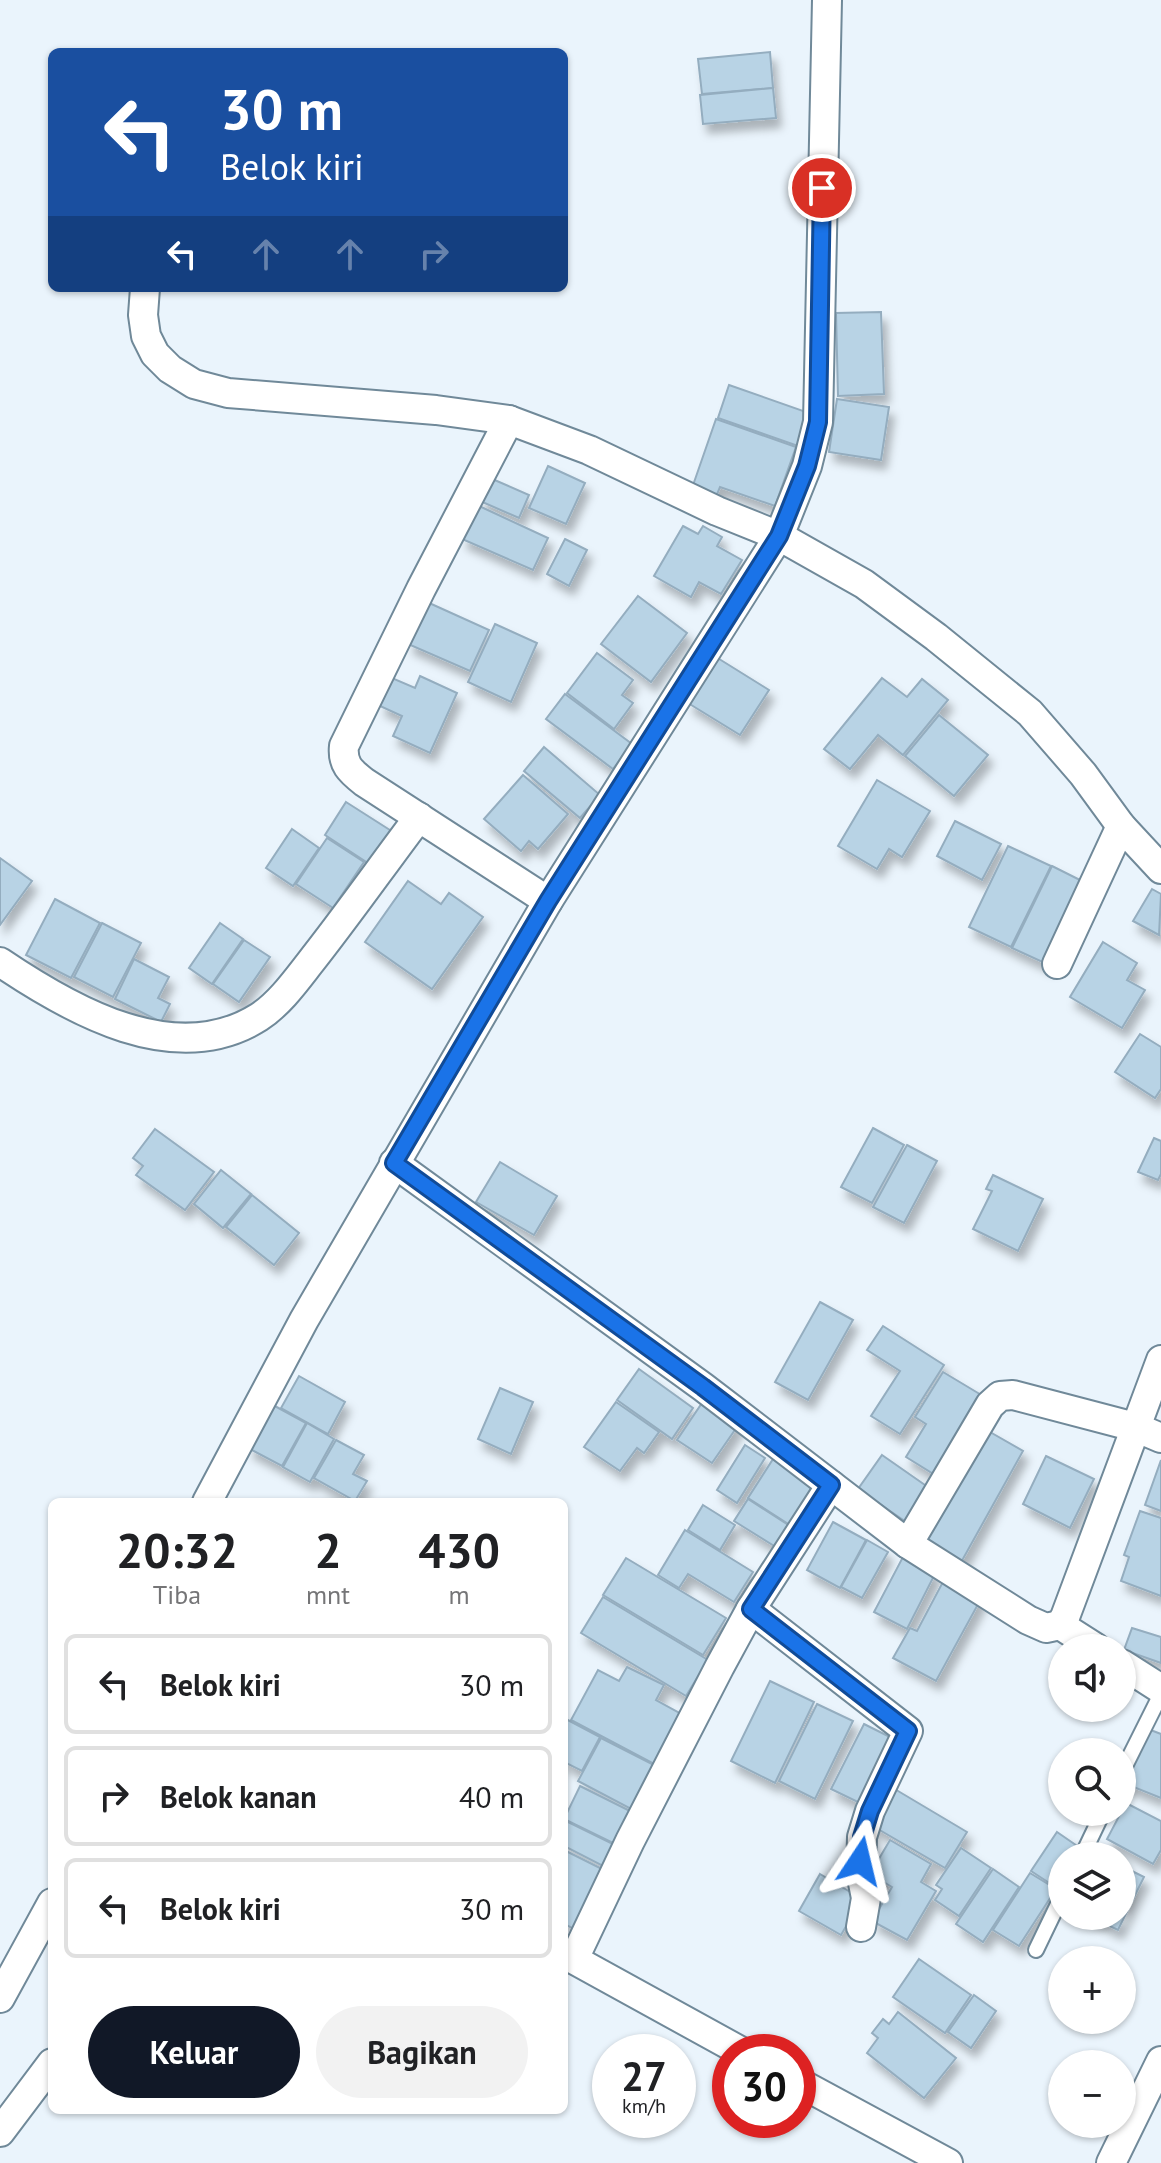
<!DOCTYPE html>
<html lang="id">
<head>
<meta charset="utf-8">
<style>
	:root { --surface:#fff; --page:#f2f2f2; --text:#202124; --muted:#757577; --line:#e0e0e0; --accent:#111827 }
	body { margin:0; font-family:"PT Sans",sans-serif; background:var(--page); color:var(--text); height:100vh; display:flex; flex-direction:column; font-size:30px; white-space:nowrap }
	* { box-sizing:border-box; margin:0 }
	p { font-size:26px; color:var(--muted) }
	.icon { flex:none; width:44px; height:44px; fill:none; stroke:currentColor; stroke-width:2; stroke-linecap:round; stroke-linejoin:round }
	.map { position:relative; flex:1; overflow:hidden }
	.drawer { position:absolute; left:48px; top:1498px; width:520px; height:616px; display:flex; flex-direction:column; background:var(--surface); border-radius:12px; box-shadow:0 2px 6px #0004 }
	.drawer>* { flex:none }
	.top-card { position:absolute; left:48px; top:48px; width:520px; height:244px; border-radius:12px; box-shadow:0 2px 6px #0004; background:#1a4fa0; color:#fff; overflow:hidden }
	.tools { position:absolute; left:1048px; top:1634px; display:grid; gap:16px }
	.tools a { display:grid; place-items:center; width:88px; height:88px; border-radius:50%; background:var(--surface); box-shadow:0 2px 6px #0004; font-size:40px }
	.speed { position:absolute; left:592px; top:2034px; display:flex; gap:16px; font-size:40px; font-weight:700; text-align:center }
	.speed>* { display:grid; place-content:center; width:104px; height:104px; border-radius:50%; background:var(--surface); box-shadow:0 2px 6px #0004; line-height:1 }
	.speed small { font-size:20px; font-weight:400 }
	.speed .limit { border:12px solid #d22; background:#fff; color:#111 }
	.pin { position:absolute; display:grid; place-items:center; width:68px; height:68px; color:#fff; margin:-34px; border:4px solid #fff; border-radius:50%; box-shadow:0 2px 8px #0007 }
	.me { position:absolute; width:88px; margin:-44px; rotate:10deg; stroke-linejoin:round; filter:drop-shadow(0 0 6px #0008) }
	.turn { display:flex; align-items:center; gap:28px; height:168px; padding:0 40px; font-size:36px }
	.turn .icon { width:104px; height:104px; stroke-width:2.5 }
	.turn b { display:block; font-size:56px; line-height:68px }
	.lanes { display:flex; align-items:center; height:76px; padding:0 40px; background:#0003; justify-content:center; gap:40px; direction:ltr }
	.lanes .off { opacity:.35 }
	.eta { display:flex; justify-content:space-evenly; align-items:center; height:136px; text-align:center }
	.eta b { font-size:48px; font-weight:700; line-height:56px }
	.action { display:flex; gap:16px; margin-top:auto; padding:16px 40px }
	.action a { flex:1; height:92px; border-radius:48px; background:var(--accent); color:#fff; font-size:32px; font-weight:700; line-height:92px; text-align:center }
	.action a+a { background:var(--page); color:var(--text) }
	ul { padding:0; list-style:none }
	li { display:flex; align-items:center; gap:24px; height:100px; margin:0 16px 12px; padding:0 24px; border:4px solid var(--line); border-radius:12px }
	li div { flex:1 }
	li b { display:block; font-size:30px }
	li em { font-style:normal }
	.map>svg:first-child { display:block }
	.building { fill:#b8d3e5; stroke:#94adbf; stroke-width:2; filter:url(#shadow) }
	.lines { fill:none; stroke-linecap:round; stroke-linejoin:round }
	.service-casing { stroke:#708999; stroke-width:18 }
	.minor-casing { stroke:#708999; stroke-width:32 }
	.service { stroke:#fff; stroke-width:14 }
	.minor { stroke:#fff; stroke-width:28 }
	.route-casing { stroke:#114b97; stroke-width:20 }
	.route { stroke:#1a73e8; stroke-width:14 }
</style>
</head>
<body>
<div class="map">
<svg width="1161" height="2163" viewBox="0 0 1161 2163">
	<defs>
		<filter id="shadow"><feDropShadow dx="5" dy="9" stdDeviation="4" flood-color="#0004"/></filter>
	</defs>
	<rect width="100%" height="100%" fill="#eaf4fc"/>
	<!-- building -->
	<g class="building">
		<path d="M770 52 773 88 702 94 698 59Z"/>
		<path d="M773 88 776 118 703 124 700 95Z"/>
		<path d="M881 312 884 394 838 396 836 313Z"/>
		<path d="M729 385 809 413 798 446 718 418Z"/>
		<path d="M837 399 889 407 881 460 829 452Z"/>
		<path d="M716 419 796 447 775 506 720 487 715 499 691 491Z"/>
		<path d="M548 466 585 483 566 524 529 508Z"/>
		<path d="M490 478 529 495 519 518 480 501Z"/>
		<path d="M477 505 548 538 533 570 462 539Z"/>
		<path d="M683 526 698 534 703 526 722 537 717 546 742 560 721 594 699 582 691 597 654 576Z"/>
		<path d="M565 539 587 550 569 586 547 574Z"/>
		<path d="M638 596 687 633 651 682 601 644Z"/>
		<path d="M427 602 489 630 470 671 408 644Z"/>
		<path d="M495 624 537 643 511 702 468 682Z"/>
		<path d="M597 653 633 680 622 695 633 703 614 729 567 693Z"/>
		<path d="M716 657 769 690 740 735 688 703Z"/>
		<path d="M420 676 457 693 430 753 393 736 402 716 380 706 392 678 415 688Z"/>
		<path d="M882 678 907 697 922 679 948 700 903 755 878 735 850 769 824 749Z"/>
		<path d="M565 694 632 744 613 769 546 719Z"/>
		<path d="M939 715 988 755 954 796 905 756Z"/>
		<path d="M544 747 600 795 580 818 524 771Z"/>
		<path d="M523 775 568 814 538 849 529 841 521 851 484 819Z"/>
		<path d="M877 780 930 811 902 857 889 849 877 869 838 846Z"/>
		<path d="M346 802 393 832 371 865 325 835Z"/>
		<path d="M955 821 1001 844 982 880 937 856Z"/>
		<path d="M292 829 319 848 293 886 266 868Z"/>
		<path d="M327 838 364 862 333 908 296 884Z"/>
		<path d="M1008 846 1051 866 1011 947 969 927Z"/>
		<path d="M0 858 32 881 0 925Z"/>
		<path d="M1052 866 1088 884 1049 965 1012 948Z"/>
		<path d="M408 881 441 904 449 893 483 917 432 989 365 942Z"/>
		<path d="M1152 889 1161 894 1159 935 1133 921Z"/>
		<path d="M55 899 100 923 71 978 26 955Z"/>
		<path d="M102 923 141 943 113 997 74 977Z"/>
		<path d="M220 923 243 939 212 984 189 968Z"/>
		<path d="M244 940 270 957 239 1002 213 984Z"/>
		<path d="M1103 942 1137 963 1127 980 1145 990 1122 1028 1070 997Z"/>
		<path d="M134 959 169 977 158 998 170 1004 161 1022 115 999Z"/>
		<path d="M1140 1034 1161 1047V1089L1155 1098 1115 1072Z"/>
		<path d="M873 1128 904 1145 872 1203 841 1187Z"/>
		<path d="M155 1129 214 1172 185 1210 136 1175 143 1166 133 1158Z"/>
		<path d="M1154 1138 1161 1141V1174L1158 1180 1138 1172Z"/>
		<path d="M907 1145 937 1161 904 1223 873 1207Z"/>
		<path d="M500 1162 557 1196 534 1235 476 1202Z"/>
		<path d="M221 1170 251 1194 223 1228 194 1204Z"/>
		<path d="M993 1175 1043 1199 1018 1251 973 1229 992 1191 986 1189Z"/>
		<path d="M252 1195 299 1233 274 1265 226 1227Z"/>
		<path d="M820 1302 853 1320 808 1400 775 1382Z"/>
		<path d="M883 1326 944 1365 900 1434 871 1416 900 1371 867 1350Z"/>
		<path d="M639 1369 693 1408 672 1439 617 1400Z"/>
		<path d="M943 1372 988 1399 940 1478 906 1457 926 1424 915 1417Z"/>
		<path d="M299 1376 345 1402 328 1434 281 1408Z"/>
		<path d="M500 1388 533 1402 511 1454 478 1439Z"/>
		<path d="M704 1400 739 1424 712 1463 677 1440Z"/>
		<path d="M616 1402 659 1432 644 1453 637 1448 620 1471 584 1447Z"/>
		<path d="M273 1405 306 1423 282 1466 248 1448Z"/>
		<path d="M307 1423 334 1439 310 1482 283 1467Z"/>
		<path d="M983 1428 1023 1451 959 1566 918 1543Z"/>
		<path d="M336 1440 364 1455 353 1474 367 1481 355 1501 314 1478Z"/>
		<path d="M745 1445 765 1458 737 1503 717 1490Z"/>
		<path d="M882 1455 935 1492 912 1526 858 1489Z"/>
		<path d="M775 1456 819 1485 793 1527 748 1498Z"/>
		<path d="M1046 1456 1094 1479 1070 1528 1023 1504Z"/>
		<path d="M1161 1460V1511L1145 1505Z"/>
		<path d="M748 1499 793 1528 779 1549 734 1521Z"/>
		<path d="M703 1505 735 1525 720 1550 688 1530Z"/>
		<path d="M1140 1511 1161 1518V1596L1121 1581 1129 1557 1124 1555Z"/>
		<path d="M833 1522 866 1540 840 1588 807 1570Z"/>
		<path d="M685 1530 753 1572 734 1602 688 1574 679 1588 658 1575Z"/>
		<path d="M867 1540 888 1552 862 1598 841 1587Z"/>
		<path d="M904 1555 936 1572 907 1629 874 1612Z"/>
		<path d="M626 1558 726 1618 703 1655 603 1595Z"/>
		<path d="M945 1578 982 1597 936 1681 893 1658 910 1628 917 1631Z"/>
		<path d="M603 1597 708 1660 686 1696 581 1633Z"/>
		<path d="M1132 1628 1161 1637V1663L1124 1650Z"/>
		<path d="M627 1667 664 1685 656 1700 683 1715 656 1765 571 1720 598 1670 619 1681Z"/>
		<path d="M770 1681 814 1702 775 1783 731 1761Z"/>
		<path d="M817 1704 853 1721 815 1799 779 1781Z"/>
		<path d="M564 1718 600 1737 582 1771 564 1762Z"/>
		<path d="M864 1724 896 1740 864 1805 831 1789Z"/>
		<path d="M1148 1729 1161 1734V1798L1126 1784Z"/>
		<path d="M601 1738 656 1766 633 1810 578 1781Z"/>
		<path d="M580 1786 630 1811 613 1843 564 1819Z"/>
		<path d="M893 1788 967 1832 945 1868 871 1825Z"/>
		<path d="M1126 1803 1161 1821V1850L1153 1864 1107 1839Z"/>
		<path d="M564 1820 613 1844 603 1866 564 1846Z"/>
		<path d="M1057 1832 1083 1850 1078 1856H1062V1881L1057 1888 1031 1871Z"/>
		<path d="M890 1840 931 1864 921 1882 936 1891 907 1940 872 1921 892 1887 870 1874Z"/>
		<path d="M961 1848 991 1868 959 1916 935 1900 942 1889 936 1885Z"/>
		<path d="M564 1850 604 1870 574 1929 564 1924Z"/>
		<path d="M1122 1866 1144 1877 1118 1930 1088 1916H1122Z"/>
		<path d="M993 1869 1019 1887 983 1942 956 1924Z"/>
		<path d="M1030 1873 1056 1889 1019 1946 993 1930Z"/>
		<path d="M820 1874 862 1899 841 1935 799 1911Z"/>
		<path d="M919 1959 971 1995 945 2033 893 1997Z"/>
		<path d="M974 1995 996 2011 971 2048 948 2032Z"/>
		<path d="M898 2012 956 2058 924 2098 867 2053 878 2038 872 2033 883 2019 889 2024Z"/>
	</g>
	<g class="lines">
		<!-- service casing -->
		<g class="service-casing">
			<g id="service">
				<path d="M1122 1772 1161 1694"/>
				<path d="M1082 1856 1103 1812"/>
				<path d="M1036 1950 1062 1896"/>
			</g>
		</g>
		<!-- minor casing -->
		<g class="minor-casing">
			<g id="minor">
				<path d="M145 288 143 315 146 336 155 354 170 369 194 384 228 393 436 410 509 420 589 450 717 511 779 536 864 584 936 637 1030 713 1083 774 1121 826 1161 869"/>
				<path d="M509 420 421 589 344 746C342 764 350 771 364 782L548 901"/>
				<path d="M0 962C71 1010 175 1070 259 1017 279 1004 295 982 309 964 347 916 382 866 419 817"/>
				<path d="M1057 964 1121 826"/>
				<path d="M394 1163 703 1387 908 1544 1028 1620 1046 1628 1060 1625 1065 1617 1161 1360"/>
				<path d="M207 1502 304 1320 548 901 779 536 807 466 818 422 827 0"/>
				<path d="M908 1544 990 1405 1000 1396 1013 1395 1135 1427 1161 1438"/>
				<path d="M751 1609 908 1731 870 1811 862 1837 861 1873 866 1898 861 1927"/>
				<path d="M1060 1625 1096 1648"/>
				<path d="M1122 1664 1161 1689"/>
				<path d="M564 1954 742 2052"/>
				<path d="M574 1959 630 1841 720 1666 751 1609 831 1485"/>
				<path d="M0 1998 52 1903"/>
				<path d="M798 2082 948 2163"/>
				<path d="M0 2132 52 2063"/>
				<path d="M1111 2163 1161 2061"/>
			</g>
		</g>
		<!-- service -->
		<use href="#service" class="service"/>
		<!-- minor -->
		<use href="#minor" class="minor"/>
	</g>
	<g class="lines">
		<!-- route casing -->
		<g class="route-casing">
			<path id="route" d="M822 188 818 422 807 466 779 536 548 901 394 1163 703 1387 831 1485 751 1609 908 1731 870 1811 862 1837 860 1861"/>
		</g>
		<!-- route -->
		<use href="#route" class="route"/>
	</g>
</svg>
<div class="tools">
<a><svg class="icon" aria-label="sound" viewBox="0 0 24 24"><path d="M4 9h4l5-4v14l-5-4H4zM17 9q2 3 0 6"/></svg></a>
<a><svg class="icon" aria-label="search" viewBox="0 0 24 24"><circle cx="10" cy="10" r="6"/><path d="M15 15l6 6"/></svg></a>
<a><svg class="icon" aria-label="layers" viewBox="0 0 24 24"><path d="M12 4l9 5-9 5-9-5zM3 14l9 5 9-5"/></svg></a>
<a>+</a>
<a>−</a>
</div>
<div class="speed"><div>27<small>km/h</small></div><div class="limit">30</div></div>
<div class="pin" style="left:822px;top:188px;background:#d93025"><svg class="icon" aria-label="arrive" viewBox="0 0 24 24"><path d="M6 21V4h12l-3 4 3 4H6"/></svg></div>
<svg class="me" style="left:860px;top:1861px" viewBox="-20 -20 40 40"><path d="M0-17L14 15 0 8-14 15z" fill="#1a73e8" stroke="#fff" stroke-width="4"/></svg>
<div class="top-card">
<div class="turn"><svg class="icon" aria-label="left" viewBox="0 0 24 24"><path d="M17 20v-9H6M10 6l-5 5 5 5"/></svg><div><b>30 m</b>Belok kiri</div></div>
<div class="lanes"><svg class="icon" aria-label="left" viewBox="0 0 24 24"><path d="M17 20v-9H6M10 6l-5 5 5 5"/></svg><svg class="icon off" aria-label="ahead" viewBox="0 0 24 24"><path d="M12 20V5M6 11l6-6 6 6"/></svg><svg class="icon off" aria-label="ahead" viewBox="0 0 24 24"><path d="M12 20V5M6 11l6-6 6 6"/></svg><svg class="icon off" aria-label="right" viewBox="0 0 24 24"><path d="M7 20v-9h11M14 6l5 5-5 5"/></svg></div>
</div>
<section class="drawer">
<div class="eta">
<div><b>20:32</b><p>Tiba</p></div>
<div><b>2</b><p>mnt</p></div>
<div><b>430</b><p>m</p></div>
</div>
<ul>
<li><svg class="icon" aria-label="left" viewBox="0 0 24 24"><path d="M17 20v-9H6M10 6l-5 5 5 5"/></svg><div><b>Belok kiri</b></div><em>30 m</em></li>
<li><svg class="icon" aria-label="right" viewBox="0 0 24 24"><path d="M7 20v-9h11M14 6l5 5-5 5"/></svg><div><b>Belok kanan</b></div><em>40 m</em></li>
<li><svg class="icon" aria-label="left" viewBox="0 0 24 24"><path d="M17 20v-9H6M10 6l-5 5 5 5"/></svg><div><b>Belok kiri</b></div><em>30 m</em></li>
</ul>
<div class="action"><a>Keluar</a><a>Bagikan</a></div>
</section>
</div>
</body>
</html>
